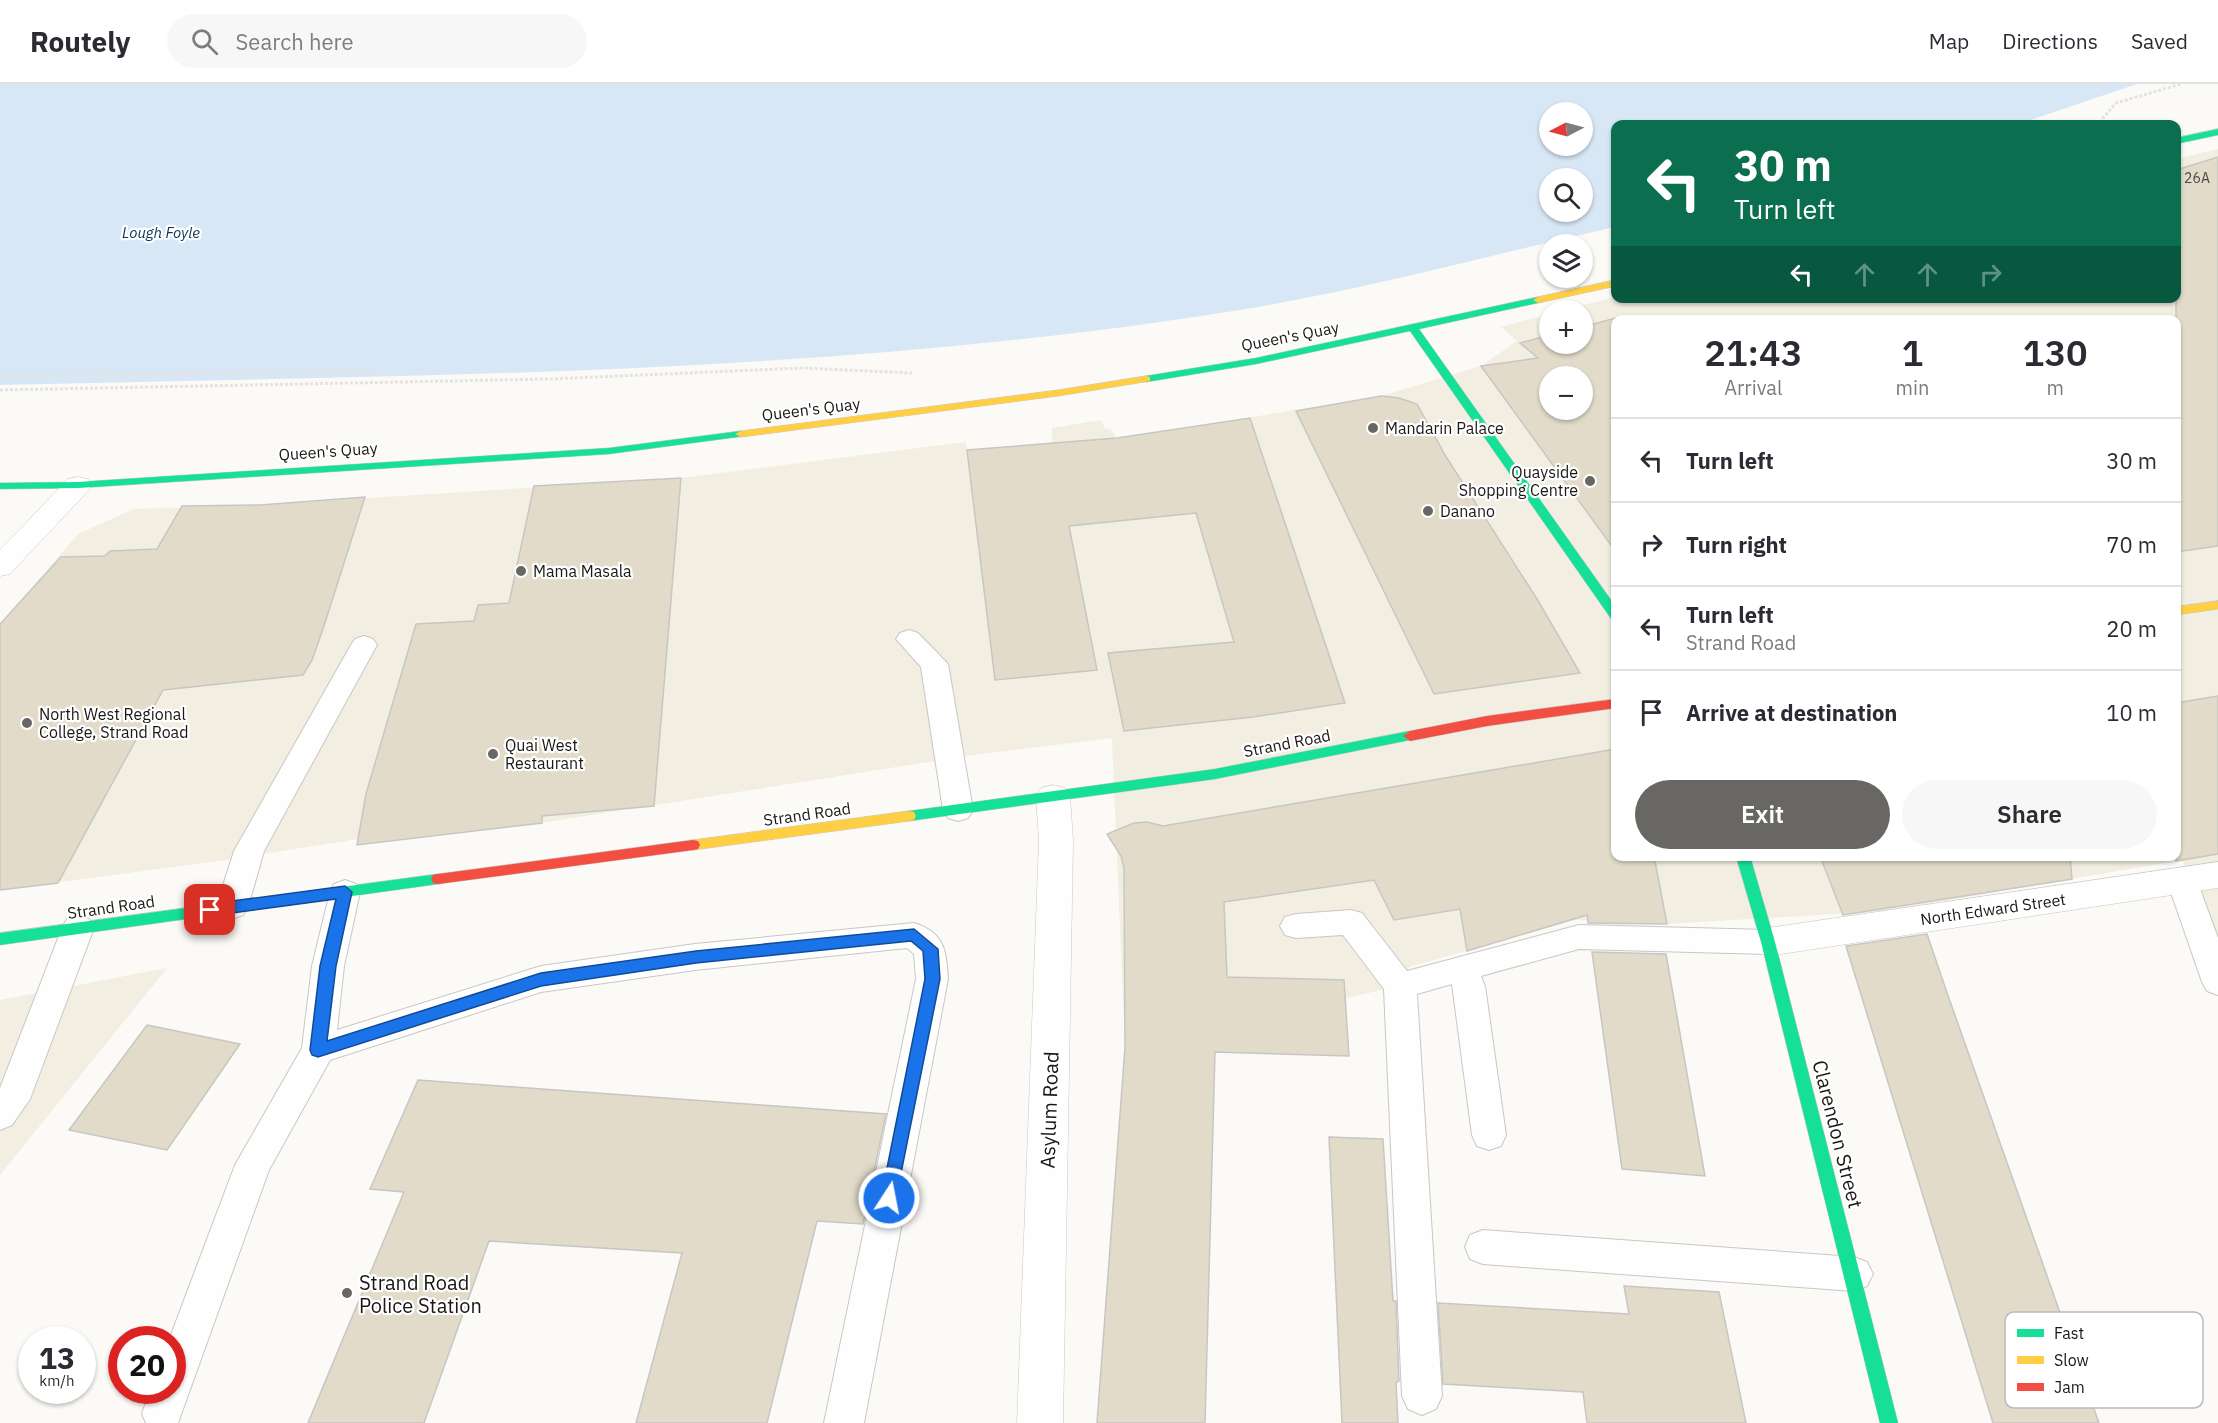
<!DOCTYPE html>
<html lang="en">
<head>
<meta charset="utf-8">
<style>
	:root { --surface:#fff; --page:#f7f7f7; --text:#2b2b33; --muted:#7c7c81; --line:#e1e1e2; --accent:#696764 }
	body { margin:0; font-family:"IBM Plex Sans",sans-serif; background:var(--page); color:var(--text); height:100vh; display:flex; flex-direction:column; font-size:22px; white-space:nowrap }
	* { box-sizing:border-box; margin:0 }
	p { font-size:20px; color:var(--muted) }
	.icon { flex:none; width:33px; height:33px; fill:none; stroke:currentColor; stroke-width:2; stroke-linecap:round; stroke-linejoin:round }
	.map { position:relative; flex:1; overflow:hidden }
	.sheet { position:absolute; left:1611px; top:231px; width:570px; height:546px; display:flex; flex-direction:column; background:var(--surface); border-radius:12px; box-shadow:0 2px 4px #0004 }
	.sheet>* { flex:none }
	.top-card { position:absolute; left:1611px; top:36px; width:570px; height:183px; border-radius:12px; box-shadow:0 2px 4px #0004; background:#0b6e4f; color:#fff; overflow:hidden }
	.needle { width:39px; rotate:264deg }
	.fabs { position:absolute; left:1539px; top:18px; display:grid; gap:12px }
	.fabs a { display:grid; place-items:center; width:54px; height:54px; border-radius:50%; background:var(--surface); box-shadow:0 2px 4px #0004; font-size:30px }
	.speed { position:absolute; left:18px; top:1242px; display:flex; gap:12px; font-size:30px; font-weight:700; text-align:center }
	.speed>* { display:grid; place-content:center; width:78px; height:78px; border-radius:50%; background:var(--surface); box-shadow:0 2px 4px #0004; line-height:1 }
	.speed small { font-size:15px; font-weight:400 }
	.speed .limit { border:9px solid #d22; background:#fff; color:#111 }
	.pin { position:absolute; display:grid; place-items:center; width:51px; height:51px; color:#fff; margin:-26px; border-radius:12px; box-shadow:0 3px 9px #0006 }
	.me { position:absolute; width:66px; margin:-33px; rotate:11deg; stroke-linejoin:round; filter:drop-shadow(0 0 4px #0008) }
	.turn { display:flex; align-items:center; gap:21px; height:126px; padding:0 24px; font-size:27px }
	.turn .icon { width:78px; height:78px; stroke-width:2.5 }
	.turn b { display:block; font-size:42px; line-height:51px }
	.lanes { display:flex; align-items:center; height:57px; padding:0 24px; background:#0003; justify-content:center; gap:30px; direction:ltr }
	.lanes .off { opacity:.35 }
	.eta { display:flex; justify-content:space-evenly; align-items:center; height:102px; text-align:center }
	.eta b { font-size:36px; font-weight:600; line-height:42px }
	.button { display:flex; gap:12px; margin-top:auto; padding:12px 24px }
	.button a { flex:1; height:69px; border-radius:36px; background:var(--accent); color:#fff; font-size:24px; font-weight:600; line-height:69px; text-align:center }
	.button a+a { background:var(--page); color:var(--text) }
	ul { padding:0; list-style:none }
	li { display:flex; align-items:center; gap:18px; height:84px; padding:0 24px; border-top:2px solid var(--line) }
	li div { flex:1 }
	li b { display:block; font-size:22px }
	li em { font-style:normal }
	header { display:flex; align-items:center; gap:36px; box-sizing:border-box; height:84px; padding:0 30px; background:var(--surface); border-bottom:2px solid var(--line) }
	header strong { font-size:28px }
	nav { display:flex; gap:33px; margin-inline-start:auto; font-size:21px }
	.search { width:420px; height:54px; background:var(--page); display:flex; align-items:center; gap:15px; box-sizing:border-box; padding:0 21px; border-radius:33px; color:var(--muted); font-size:22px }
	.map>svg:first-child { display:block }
	.built { fill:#f2eee2; fill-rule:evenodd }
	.water { fill:#d8e7f6; fill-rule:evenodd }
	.building { fill:#e2dbca; stroke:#c8c6c3; stroke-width:1.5; fill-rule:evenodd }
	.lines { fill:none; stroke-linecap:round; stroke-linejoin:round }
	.lane-casing { stroke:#c9c7c3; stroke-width:2 }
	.street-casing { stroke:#c9c7c3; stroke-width:1 }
	.fast-casing { stroke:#c9c7c3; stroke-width:1 }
	.slow-casing { stroke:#c9c7c3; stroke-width:1 }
	.jam-casing { stroke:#c9c7c3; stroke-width:1 }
	.path { stroke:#e3e3e2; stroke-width:3; stroke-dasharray:3 2; stroke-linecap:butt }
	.lane { fill:#fffefe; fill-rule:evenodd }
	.street { fill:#fffefe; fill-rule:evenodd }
	.fast { fill:#16e098; fill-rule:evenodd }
	.slow { fill:#ffcf43; fill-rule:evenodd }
	.jam { fill:#f24e42; fill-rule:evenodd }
	.route { fill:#1a73e8; stroke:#114b97; stroke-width:1.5 }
	.poi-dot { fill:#696764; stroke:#fff; stroke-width:2 }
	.labels { text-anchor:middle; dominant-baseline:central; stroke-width:4.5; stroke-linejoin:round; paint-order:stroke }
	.number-label { font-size:14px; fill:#4c4942 }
	.far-water-label { font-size:15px; font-style:italic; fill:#093458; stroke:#fff }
	.street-label { font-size:16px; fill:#1a1815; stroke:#fff }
	.poi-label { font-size:16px; fill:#1a1815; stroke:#fff; text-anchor:start }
	.near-street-label { font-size:20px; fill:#1a1815; stroke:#fff }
	.near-poi-label { font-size:20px; fill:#1a1815; stroke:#fff; text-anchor:start }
	.key { fill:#fff; stroke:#babab9; stroke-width:1.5 }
	.key-label { font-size:16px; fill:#1a1815 }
</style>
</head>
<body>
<header>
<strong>Routely</strong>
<div class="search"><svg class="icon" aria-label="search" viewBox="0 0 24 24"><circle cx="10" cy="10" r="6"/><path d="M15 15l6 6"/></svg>Search here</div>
<nav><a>Map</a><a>Directions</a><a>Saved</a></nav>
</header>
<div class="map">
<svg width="2218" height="1339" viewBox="0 0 2218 1339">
	<rect width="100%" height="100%" fill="#fcfaf6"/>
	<!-- built -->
	<g class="built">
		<path d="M2218 65V859L2200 811 2182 776 1885 827 1667 840 1575 836 1409 883 1400 902 1125 963 1112 654 973 671 541 739 357 761 358 755 219 777 0 806V540L78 450 134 425 260 421 681 394 966 358 967 366 1052 359V344L1101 336 1105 345H1110L1117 354 1166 347 1381 312 1481 282 1517 257 1501 243 1549 230 1550 260H1582V226H1564L1615 213 2176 214 2177 75ZM1616 236H2176V772H1616ZM1550 292H1582V326H1550Z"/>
		<path d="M167 884 0 1091V916Z"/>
	</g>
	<!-- water -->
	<path class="water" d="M0 0H2137L2019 40H1616L1615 143C1491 171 1367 205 1240 226 830 292 414 291 0 301ZM1550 28H1582V62H1550ZM1550 94H1582V128H1550Z"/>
	<!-- building -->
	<g class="building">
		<path d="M2218 73V462L2176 468V86Z"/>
		<path d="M1616 234V468L1481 282 1538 274 1520 259 1550 251V260H1582V243ZM1550 292H1582V326H1550Z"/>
		<path d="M1381 312 1399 314 1417 320 1445 371 1537 515 1580 589 1434 610 1296 327Z"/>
		<path d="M1250 334 1345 619 1253 633 1124 647 1108 569 1234 558 1196 429 1069 442 1097 586 995 596 967 366 1117 354Z"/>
		<path d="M681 394 654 722 542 732V739L357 761 366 710 416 540 474 537 478 521 509 519 534 402Z"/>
		<path d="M365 413 323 545 312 576 303 591 163 606 58 799 0 806V540L61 473 105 472 110 467 157 465 182 422 260 421Z"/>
		<path d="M2218 612V770L2176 777V619Z"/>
		<path d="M1616 665V772H1654L1667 840 1588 839 1587 831 1467 867 1460 825 1394 836 1374 796 1224 818 1227 893 1344 896 1349 972 1215 968 1205 1339H1097L1125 963 1124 784 1121 772 1107 750 1134 739 1147 738 1163 742Z"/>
		<path d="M1820 772H2070L2072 795 1843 831Z"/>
		<path d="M1927 850 1945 903 2099 1339H1993L1846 862Z"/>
		<path d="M1592 868 1666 870 1705 1092 1622 1085Z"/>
		<path d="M147 941 240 960 167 1066 69 1046Z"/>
		<path d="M418 996 886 1030 863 1140 817 1137 767 1339H636L682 1169 489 1157 424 1339H308L404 1108 370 1105Z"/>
		<path d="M1329 1053 1383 1055 1393 1217H1396L1399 1297 1396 1299 1398 1339H1342Z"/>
		<path d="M1624 1202 1719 1208 1746 1339H1587L1583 1308 1443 1300 1438 1219 1629 1230Z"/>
	</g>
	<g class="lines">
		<!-- lane casing -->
		<g class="lane-casing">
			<g id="lane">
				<path d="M909 546 918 549 948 580 973 726 968 734 958 737 948 734 943 726 921 583 896 555 900 549Z"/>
				<path d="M364 552 373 555 377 561 264 767 248 823 243 831 232 835 221 831 216 823 234 767 351 561 355 555Z"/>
				<path d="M2182 785 2193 789 2197 797 2218 854V911L2207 907 2202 898 2167 797 2171 789Z"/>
				<path d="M345 796 356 800 360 808 344 882 337 946 541 882 695 860 914 839C945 849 946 866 948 895L864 1339H824L916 895 914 870 907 864 695 886 541 908 330 976 269 1086 178 1339H146L142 1330 150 1306H172V1256H169L235 1081 302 964 312 882 330 808 334 800Z"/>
				<path d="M1351 826 1362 829 1407 887 1579 841 1768 846 1779 849 1784 858 1779 867 1768 870 1579 865 1481 892 1485 902 1506 1051 1501 1062 1489 1066 1477 1062 1472 1051 1452 900 1417 910 1442 1312 1436 1325 1422 1331 1408 1325 1402 1312 1384 905 1343 851 1296 854 1285 851 1280 842 1285 833 1296 830Z"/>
				<path d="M78 832 89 835 94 844 30 1015 12 1041 0 1046V1004L62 844 67 835Z"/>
				<path d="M1483 1146 1854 1173 1867 1178 1873 1190 1867 1202 1854 1207 1483 1180 1470 1175 1465 1163 1470 1151Z"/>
			</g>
		</g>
		<!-- street casing -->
		<g class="street-casing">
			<g id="street">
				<path d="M78 393 88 395 92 401 88 407 10 490 0 492V466L68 395Z"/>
				<path d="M1053 701 1065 704 1070 713 1073 756 1063 1339H1017L1039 756 1036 713 1041 704Z"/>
				<path d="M2218 778V804L1768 872 1755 868 1750 858 1755 848 1768 844Z"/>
			</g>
		</g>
		<!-- fast casing -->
		<g class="fast-casing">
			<g id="fast">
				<path d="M2218 45V51L2176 60V54Z"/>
				<path d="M1538 213 1542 214V218L1419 245 1616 523V537L1612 536 1410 247 1256 280 1146 298 1141 295 1146 292 1256 274Z"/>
				<path d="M741 347 745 348V352L609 370 78 404 0 405V399L78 398 609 364Z"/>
				<path d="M1410 647 1415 649 1417 652 1415 655 1215 695 909 737 904 736 902 732 904 728 909 727 1215 685Z"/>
				<path d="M1736 772H1750L1775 858 1898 1339H1880L1761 858Z"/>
				<path d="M438 790 443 791 445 795 443 799 438 800 0 861V849Z"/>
			</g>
		</g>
		<!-- slow casing -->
		<g class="slow-casing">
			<g id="slow">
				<path d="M1616 196V202L1538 219 1533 216 1538 213Z"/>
				<path d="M1146 292 1150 293V297L1058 312 741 353 735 350 741 347 1058 306Z"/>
				<path d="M2218 517V525L2176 531V523Z"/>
				<path d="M909 727 914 728 916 732 914 736 909 737 693 766 688 765 686 761 688 757 693 756Z"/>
			</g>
		</g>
		<!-- jam casing -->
		<g class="jam-casing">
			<g id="jam">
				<path d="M1616 615V624L1487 642 1410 657 1403 652 1410 647 1487 632Z"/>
				<path d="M693 756 698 757 700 761 698 765 693 766 438 800 433 799 431 795 433 791 438 790Z"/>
			</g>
		</g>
		<!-- path -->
		<g class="path">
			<path d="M2104 40 2103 34 2116 19 2181 0"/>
			<path d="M0 292 376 287"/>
			<path d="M0 306 550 295 802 284 912 289"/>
		</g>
		<!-- lane -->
		<use href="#lane" class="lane"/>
		<!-- street -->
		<use href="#street" class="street"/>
		<!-- fast -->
		<use href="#fast" class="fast"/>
		<!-- slow -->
		<use href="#slow" class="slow"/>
		<!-- jam -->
		<use href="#jam" class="jam"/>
	</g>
	<!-- route -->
	<path class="route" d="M345 802 352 808 336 882 327 957 541 889 696 867 914 845 938 865 940 895 895 1119 889 1122 883 1119 881 1114 925 895 923 867 911 857 696 879 541 902 318 973 312 971 310 966 320 882 336 815 210 832 203 826 210 820Z"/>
	<!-- markers -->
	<g class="poi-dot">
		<circle cx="1373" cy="344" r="6"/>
		<circle cx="1590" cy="397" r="6"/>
		<circle cx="1428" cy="427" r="6"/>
		<circle cx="521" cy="487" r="6"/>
		<circle cx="27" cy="639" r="6"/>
		<circle cx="493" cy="670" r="6"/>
		<circle cx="347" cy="1209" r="6"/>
	</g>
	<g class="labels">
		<!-- number labels -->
		<g class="number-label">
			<text x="2197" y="94">26A</text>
		</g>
		<!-- far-water labels -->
		<g class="far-water-label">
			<text x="161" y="148">Lough Foyle</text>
		</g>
		<!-- street labels -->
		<g class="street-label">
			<text transform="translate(1290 252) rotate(-11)">Queen's Quay</text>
			<text transform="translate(811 325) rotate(-7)">Queen's Quay</text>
			<text transform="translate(328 367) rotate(-4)">Queen's Quay</text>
			<text transform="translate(1287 659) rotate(-11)">Strand Road</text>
			<text transform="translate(807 730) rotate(-8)">Strand Road</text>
			<text transform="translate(111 823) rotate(-8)">Strand Road</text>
			<text transform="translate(1993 825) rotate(-8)">North Edward Street</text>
		</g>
		<!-- poi labels -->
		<g class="poi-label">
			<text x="1385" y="344">Mandarin Palace</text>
			<text x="1578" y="388" text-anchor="end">Quayside<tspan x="1578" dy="18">Shopping Centre</tspan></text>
			<text x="1440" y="427">Danano</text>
			<text x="533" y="487">Mama Masala</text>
			<text x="39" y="630">North West Regional<tspan x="39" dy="18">College, Strand Road</tspan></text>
			<text x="505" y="661">Quai West<tspan x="505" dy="18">Restaurant</tspan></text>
		</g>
		<!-- near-street labels -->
		<g class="near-street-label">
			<text transform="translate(1049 1026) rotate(-88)">Asylum Road</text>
			<text transform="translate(1838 1050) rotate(76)">Clarendon Street</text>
		</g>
		<!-- near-poi labels -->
		<g class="near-poi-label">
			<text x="359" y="1198">Strand Road<tspan x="359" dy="23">Police Station</tspan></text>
		</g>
	</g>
	<!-- legend -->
	<rect x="2005" y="1228" width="198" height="96" rx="9" class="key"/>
	<rect x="2017" y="1245" width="27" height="8" fill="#16e098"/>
	<rect x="2017" y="1272" width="27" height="8" fill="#ffcf43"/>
	<rect x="2017" y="1299" width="27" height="8" fill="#f24e42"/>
	<g class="key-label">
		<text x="2054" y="1255">Fast</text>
		<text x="2054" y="1282">Slow</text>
		<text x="2054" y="1309">Jam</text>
	</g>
</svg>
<div class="fabs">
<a><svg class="needle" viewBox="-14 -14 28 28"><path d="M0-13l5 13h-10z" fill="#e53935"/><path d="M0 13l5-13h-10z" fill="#7c7c81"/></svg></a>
<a><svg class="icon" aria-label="search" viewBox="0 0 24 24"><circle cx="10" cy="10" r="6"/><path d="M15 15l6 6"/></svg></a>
<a><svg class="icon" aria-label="layers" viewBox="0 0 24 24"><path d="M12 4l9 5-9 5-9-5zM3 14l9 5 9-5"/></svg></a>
<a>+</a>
<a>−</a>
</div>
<div class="speed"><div>13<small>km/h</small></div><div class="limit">20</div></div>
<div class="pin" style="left:210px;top:826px;background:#d93025"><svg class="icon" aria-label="arrive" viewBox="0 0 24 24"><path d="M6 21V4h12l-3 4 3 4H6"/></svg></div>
<svg class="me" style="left:889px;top:1114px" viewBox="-20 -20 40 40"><circle r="17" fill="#1a73e8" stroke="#fff" stroke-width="3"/><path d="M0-11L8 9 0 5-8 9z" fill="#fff"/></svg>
<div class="top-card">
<div class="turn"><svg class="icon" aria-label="left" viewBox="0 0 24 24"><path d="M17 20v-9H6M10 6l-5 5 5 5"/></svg><div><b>30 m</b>Turn left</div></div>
<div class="lanes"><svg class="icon" aria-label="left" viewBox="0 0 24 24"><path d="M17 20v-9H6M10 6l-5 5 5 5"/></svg><svg class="icon off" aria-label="ahead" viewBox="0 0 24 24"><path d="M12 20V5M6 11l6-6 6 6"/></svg><svg class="icon off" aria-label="ahead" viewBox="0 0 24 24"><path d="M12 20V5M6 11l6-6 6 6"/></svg><svg class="icon off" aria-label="right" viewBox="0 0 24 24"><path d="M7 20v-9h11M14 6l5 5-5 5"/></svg></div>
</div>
<section class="sheet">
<div class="eta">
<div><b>21:43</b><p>Arrival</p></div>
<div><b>1</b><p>min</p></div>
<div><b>130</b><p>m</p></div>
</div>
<ul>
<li><svg class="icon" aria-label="left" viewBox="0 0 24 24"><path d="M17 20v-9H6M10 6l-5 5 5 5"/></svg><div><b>Turn left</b></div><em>30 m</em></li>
<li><svg class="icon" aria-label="right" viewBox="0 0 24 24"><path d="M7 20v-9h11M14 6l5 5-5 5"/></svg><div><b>Turn right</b></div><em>70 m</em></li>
<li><svg class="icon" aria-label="left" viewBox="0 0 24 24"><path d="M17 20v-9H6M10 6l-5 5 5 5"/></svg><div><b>Turn left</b><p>Strand Road</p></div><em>20 m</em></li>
<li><svg class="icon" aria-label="arrive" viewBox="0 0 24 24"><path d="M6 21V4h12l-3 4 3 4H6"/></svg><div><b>Arrive at destination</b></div><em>10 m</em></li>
</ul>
<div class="button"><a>Exit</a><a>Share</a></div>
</section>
</div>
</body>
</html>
